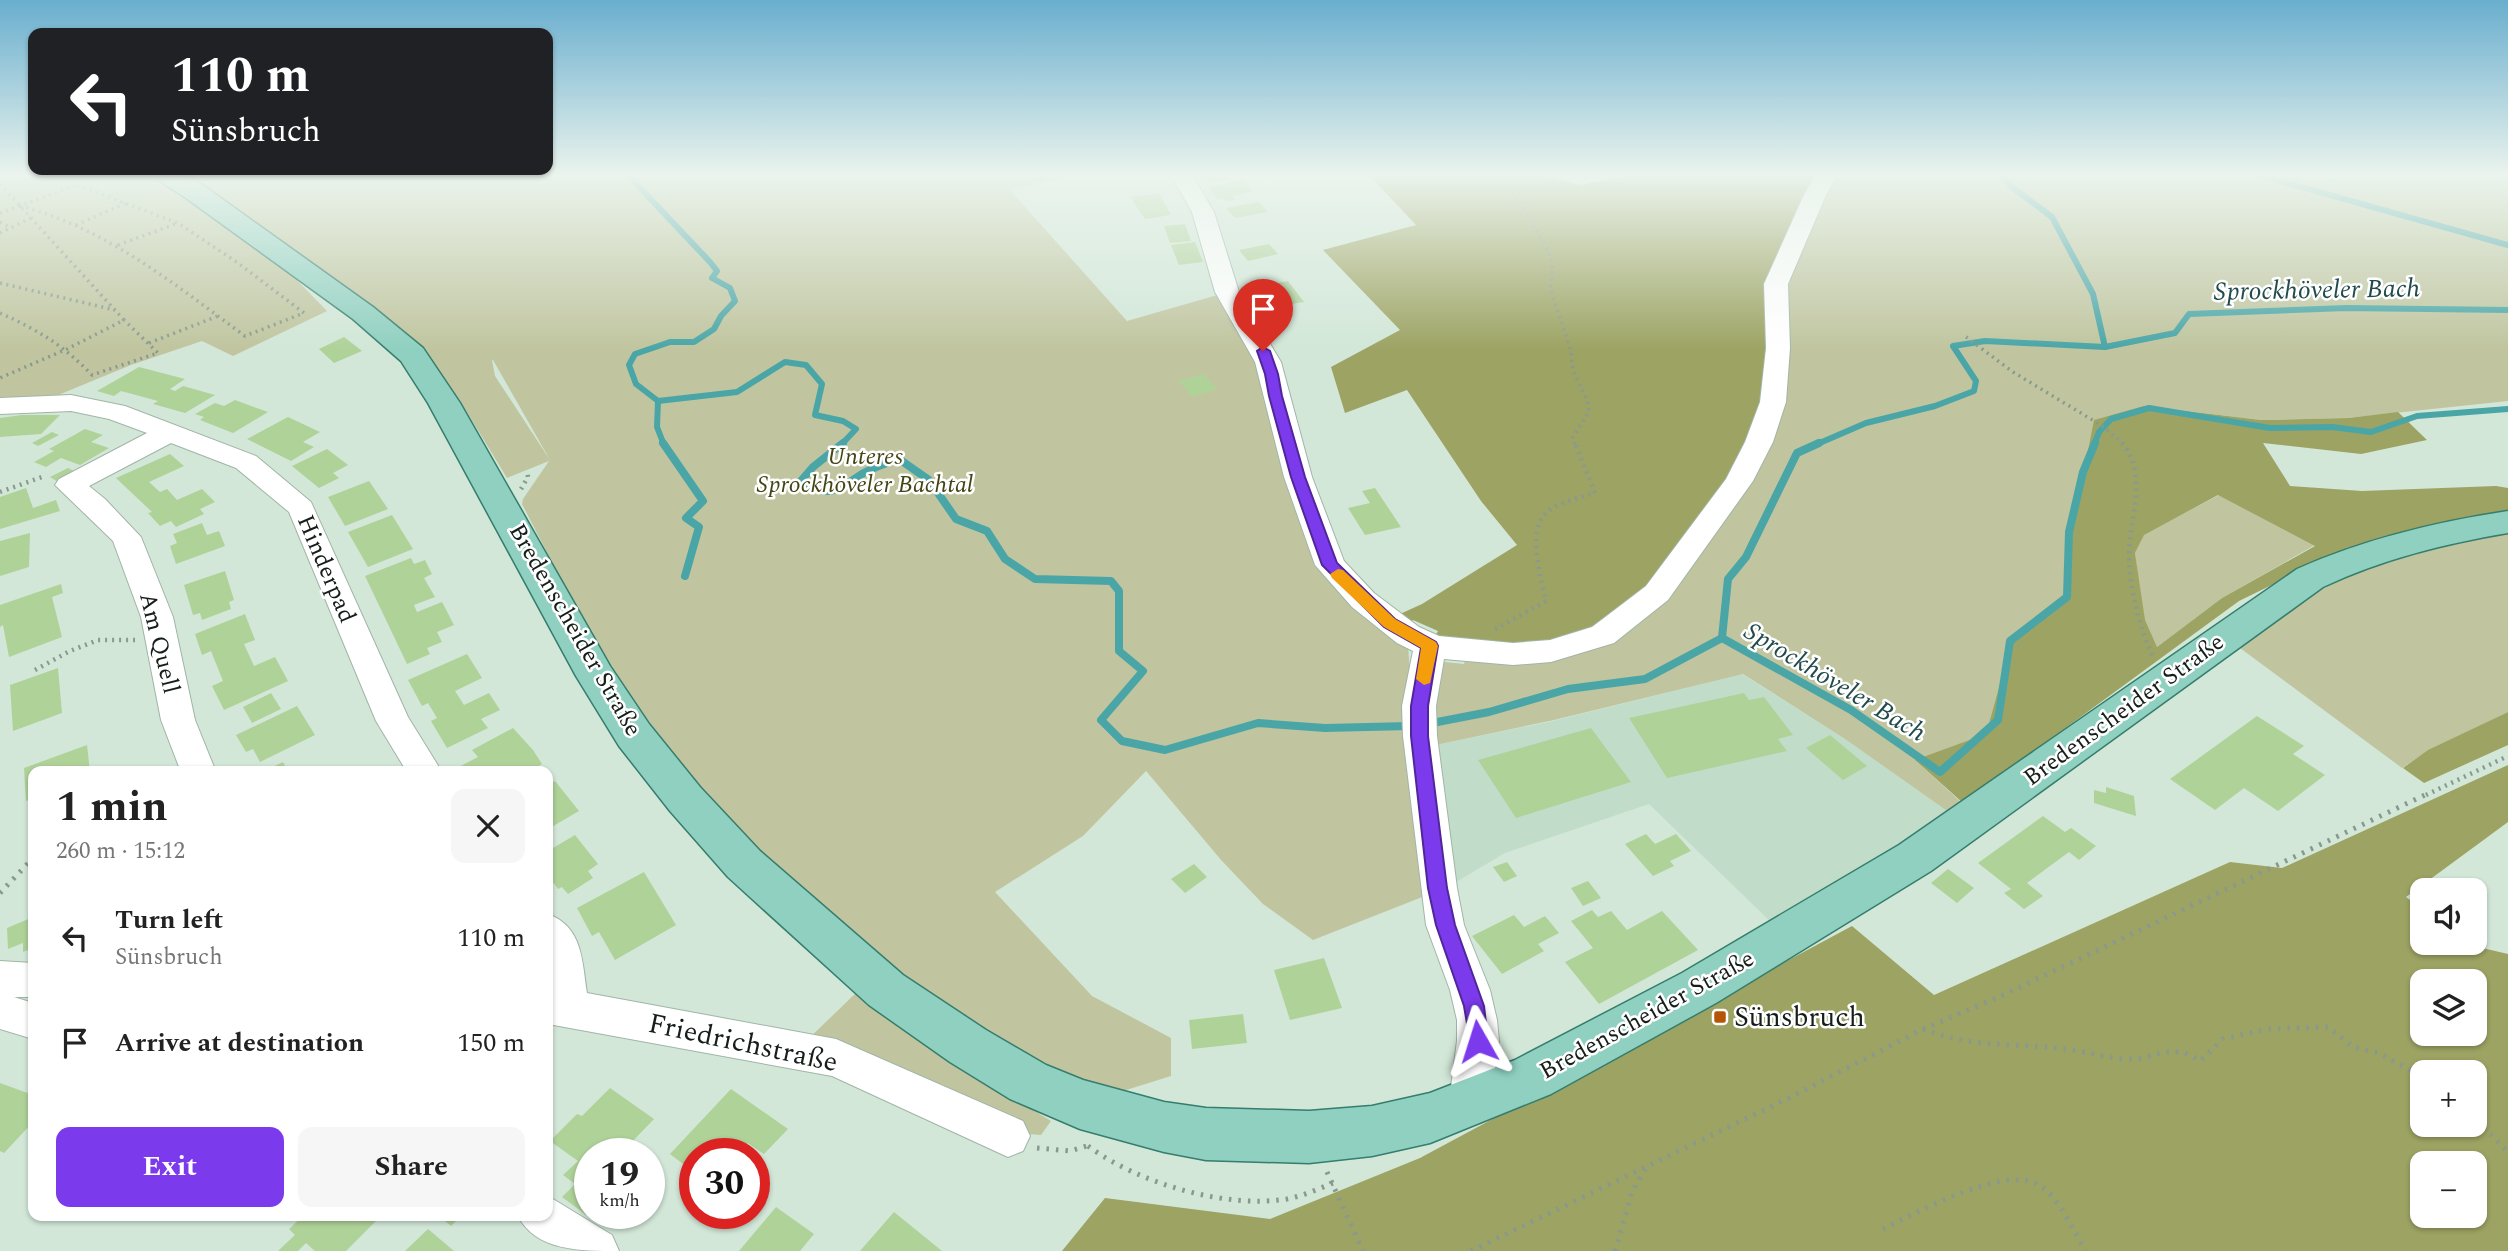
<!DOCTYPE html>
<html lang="en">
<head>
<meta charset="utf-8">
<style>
	:root { --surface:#fff; --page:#f6f6f6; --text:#222; --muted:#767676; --accent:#7c3aed }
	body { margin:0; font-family:Spectral,serif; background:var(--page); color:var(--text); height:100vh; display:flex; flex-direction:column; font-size:26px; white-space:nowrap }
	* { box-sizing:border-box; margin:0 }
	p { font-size:23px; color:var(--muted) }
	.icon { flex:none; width:38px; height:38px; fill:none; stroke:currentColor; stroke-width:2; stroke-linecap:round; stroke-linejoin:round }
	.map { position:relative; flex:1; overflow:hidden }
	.sheet { position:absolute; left:28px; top:766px; width:525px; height:455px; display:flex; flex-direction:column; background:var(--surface); border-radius:14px; box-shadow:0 2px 5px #0004 }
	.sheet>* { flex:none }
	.hud { position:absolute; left:28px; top:28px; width:525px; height:147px; border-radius:14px; box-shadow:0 2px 5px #0004; background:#202124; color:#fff; overflow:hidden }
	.tools { position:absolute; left:2410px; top:878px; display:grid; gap:14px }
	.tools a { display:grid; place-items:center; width:77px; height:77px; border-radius:14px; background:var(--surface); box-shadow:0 2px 5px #0004; font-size:35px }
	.speed { position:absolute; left:574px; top:1138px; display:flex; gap:14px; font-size:35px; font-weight:700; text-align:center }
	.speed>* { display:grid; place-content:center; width:91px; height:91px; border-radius:50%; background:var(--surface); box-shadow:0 2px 5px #0004; line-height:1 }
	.speed small { font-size:18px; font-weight:400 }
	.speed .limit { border:10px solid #d22; background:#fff; color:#111 }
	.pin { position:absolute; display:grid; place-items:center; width:60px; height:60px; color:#fff; margin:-72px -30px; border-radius:50% 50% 50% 0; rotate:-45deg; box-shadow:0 0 7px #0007 }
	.pin .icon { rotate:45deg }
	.me { position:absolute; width:77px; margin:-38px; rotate:354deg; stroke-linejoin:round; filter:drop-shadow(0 0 5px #0008) }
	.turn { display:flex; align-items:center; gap:24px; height:147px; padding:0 28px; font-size:32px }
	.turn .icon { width:91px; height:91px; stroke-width:2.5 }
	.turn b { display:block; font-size:49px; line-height:60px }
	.round { display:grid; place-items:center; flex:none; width:74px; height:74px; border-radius:14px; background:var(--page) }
	.head { display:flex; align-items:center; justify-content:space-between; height:119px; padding:0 28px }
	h1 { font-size:42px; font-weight:700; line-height:52px }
	.action { display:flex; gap:14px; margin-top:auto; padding:14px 28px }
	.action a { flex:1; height:80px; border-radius:14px; background:var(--accent); color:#fff; font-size:28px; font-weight:700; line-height:80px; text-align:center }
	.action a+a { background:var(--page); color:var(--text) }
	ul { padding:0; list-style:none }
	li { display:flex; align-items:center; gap:21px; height:105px; padding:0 28px }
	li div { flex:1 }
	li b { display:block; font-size:26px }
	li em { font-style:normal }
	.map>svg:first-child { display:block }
	.built { fill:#c1ddca }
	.green { fill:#c0c59f; fill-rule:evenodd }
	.forest { fill:#9da363; fill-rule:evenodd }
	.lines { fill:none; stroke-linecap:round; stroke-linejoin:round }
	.stream-far1 { stroke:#4aa5a7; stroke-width:6 }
	.stream { stroke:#4aa5a7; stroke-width:8 }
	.building { fill:#afd299 }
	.minor-casing { stroke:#a0b5a7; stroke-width:2 }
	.major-casing { stroke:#357d6c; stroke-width:3 }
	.path-far2 { stroke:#89998e; stroke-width:3.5; stroke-dasharray:2 4.5; stroke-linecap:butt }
	.path-far1 { stroke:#89998e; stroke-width:4.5; stroke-dasharray:2 5; stroke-linecap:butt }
	.path { stroke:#89998e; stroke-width:5; stroke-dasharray:2.5 7; stroke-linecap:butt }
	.minor { fill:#fff; fill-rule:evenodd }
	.major { fill:#8fd0c1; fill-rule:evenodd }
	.route { fill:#7c3aed; stroke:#51269a; stroke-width:2 }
	.slow { fill:#f59e0b }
	.poi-dot { fill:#b45606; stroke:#fff; stroke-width:2.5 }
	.labels { text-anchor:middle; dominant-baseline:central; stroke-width:5; stroke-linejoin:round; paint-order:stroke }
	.park-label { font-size:24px; font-style:italic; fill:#424514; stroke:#fff }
	.street-label { font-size:24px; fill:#161e19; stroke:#fff }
	.water-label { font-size:26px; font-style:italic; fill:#214b4c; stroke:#fff }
	.near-poi-label { font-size:28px; fill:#161e19; stroke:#fff; text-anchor:start }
	.near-street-label { font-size:28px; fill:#161e19; stroke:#fff }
</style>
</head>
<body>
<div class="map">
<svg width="2508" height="1251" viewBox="0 0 2508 1251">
	<rect width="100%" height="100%" fill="#d2e7d8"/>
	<!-- built -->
	<path class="built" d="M1742 674 1845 739 1950 813 1774 925 1649 804 1505 853 1446 888 1426 747 1553 721Z"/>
	<!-- green -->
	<g class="green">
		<path d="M0 175H147L188 199 285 268 327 311 233 356 202 341 131 365 51 398 0 403Z"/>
		<path d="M183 175H1073L1010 190 1127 321 1221 294 1272 397 1307 519 1408 645 1416 760 1435 892 1313 940 1263 904 1222 861 1146 771 1083 836 995 892 1092 996 1171 1038V1076L1107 1096 1037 1065 829 930 707 795 607 669 522 504 523 499 549 461 507 478 459 399 431 362 403 331ZM492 360H493L550 460 495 376Z"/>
		<path d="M1834 175H2324L2334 178 2340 175H2508V401L2347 418 2261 420 2145 406 2095 421 2073 527 2063 602 2011 645 1986 734 1916 761 1962 803 1950 813 1845 739 1743 674 1554 720 1426 747 1435 661 1464 664 1466 655 1778 305Z"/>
		<path d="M2219 495 2315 545 2222 598 2157 647 2144 620 2135 553 2144 534Z"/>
		<path d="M2508 533V712L2429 750 2402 768 2240 648C2264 627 2289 605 2317 588 2375 553 2443 547 2508 533Z"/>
		<path d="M859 990 948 1058 1051 1121 1041 1135 1028 1134 801 1046Z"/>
	</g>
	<!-- forest -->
	<g class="forest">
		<path d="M1369 175H1542L1581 185 1631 175H1825L1779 263 1773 347 1754 440 1652 588 1599 632 1553 645 1433 640 1438 631 1413 620 1406 628 1389 619 1422 604 1517 545 1481 501 1407 390 1345 413 1331 367 1400 330 1323 250 1416 225Z"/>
		<path d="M2144 406 2261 420 2348 418 2398 412 2427 440 2361 454 2263 443 2290 486 2362 491 2496 486 2508 488V516L2445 522 2347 548 2239 601 1963 803 1915 760 1986 734 2011 644 2064 603 2073 527 2094 420ZM2218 495 2315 546 2222 598 2157 647 2145 620 2135 553 2144 535Z"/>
		<path d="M2508 712V745L2424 783 2403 768 2428 750Z"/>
		<path d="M2508 765V822L2406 897 2422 909V943H2472L2478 947 2508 954V1251H1062L1105 1198 1270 1219 1420 1158 1852 926 1934 995 2230 862 2282 868ZM2422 982H2474V1034H2422ZM2422 1073H2474V1125H2422ZM2422 1164H2474V1216H2422Z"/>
	</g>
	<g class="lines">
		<!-- stream-far1 -->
		<g class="stream-far1">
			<path d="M628 175 710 262 717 271 712 278 730 288 735 301 721 316 714 329 694 342H670L635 354 629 365 636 384 658 401 737 392 785 362 806 365 822 384 815 415 843 421 856 429 841 445"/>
			<path d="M2001 175 2012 187 2052 217 2093 294 2105 347"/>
			<path d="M2259 175 2508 245"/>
			<path d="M658 401 657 427 664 445"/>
			<path d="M1815 445 1866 423 1935 406 1974 391 1976 381 1953 346 1985 341 2105 347 2175 333 2189 314 2346 308 2508 310"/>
			<path d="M2094 445 2099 432 2111 419 2149 408 2270 428 2332 427 2371 432 2417 416 2508 409"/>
		</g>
		<!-- stream -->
		<g class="stream">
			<path d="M663 443 703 501 686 518 699 527 685 576"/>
			<path d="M843 443 813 467 800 482C830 498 836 491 862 474 874 467 886 463 899 459L929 480 956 519 987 531 1005 559 1035 579 1111 581 1119 591V651L1143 671 1101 720 1122 741 1165 750 1258 723 1325 728 1410 726"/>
			<path d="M1722 638 1851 710 1940 772 1998 720 2010 641 2067 597 2069 532 2083 472 2095 443"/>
			<path d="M1722 638 1728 579 1746 557 1797 453 1819 443"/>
			<path d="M1427 724 1489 712 1568 689 1645 679 1722 638"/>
		</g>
	</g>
	<!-- building -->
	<g class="building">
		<path d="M1217 175H1226L1230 179 1210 183 1205 177Z"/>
		<path d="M1243 180 1253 191 1232 196 1235 200 1226 201 1223 198 1218 199 1208 187Z"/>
		<path d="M1159 193 1171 215 1145 219 1130 197Z"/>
		<path d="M1259 202 1268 212 1235 218 1226 208Z"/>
		<path d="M1185 224 1191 241 1170 243 1164 226Z"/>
		<path d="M1195 242 1203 262 1179 265 1171 245Z"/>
		<path d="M1269 244 1278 254 1248 261 1239 250Z"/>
		<path d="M1288 281 1304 302 1278 306 1263 285Z"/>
		<path d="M344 337 362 351 334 363 319 349Z"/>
		<path d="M139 367 185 379 170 389 175 391 183 386 215 395 185 413 153 404 158 401 121 391 114 396 97 391Z"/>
		<path d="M1204 374 1217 389 1192 397 1179 381Z"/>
		<path d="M235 400 268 412 233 433 200 420 204 417 195 414 215 403 224 406Z"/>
		<path d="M22 415H60L41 434 0 437V418Z"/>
		<path d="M288 417 320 432 303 442 314 447 291 461 247 439Z"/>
		<path d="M85 429 103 435 91 442 109 448 80 465 61 458 46 467 34 462 54 451 49 449Z"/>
		<path d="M52 432 59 435 38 446 32 443Z"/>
		<path d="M327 449 348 465 333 473 339 478 319 488 292 466Z"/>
		<path d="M170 454 184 466 149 482 160 492 167 489 177 500 202 489 215 502 200 509 204 514 176 527 171 521 160 526 148 513 152 512 116 478Z"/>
		<path d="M68 468 76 472 58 482 50 477Z"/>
		<path d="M369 481 388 509 345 526 328 497Z"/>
		<path d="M26 488 33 508 56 500 60 511 0 529V497Z"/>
		<path d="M1375 488 1401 527 1365 535 1348 508 1370 503 1362 491Z"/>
		<path d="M392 515 413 549 368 567 348 532Z"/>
		<path d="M202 523 207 535 219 531 225 546 176 564 170 546 177 543 173 534Z"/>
		<path d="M30 533 29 567 0 576V541Z"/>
		<path d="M411 558 414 564 425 560 432 574 424 578 435 597 414 605 417 612 442 602 454 625 437 632 442 642 427 648 430 654 407 664 365 576Z"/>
		<path d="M225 571 234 600 229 602 231 609 202 620 200 613 193 615 184 585Z"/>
		<path d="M61 584 63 593 52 597 62 637 9 657 3 625 0 627V605Z"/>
		<path d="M245 614 255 640 244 644 254 666 275 657 288 681 224 710 212 686 223 681 211 651 202 655 195 634Z"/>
		<path d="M467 654 482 678 455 691 464 705 489 693 500 710 481 719 488 728 447 748 431 721 437 718 428 703 422 706 408 680Z"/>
		<path d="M58 668 62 713 13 731 10 685Z"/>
		<path d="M271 693 281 709 252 723 243 707Z"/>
		<path d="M1744 693 1749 700 1764 697 1793 735 1778 739 1787 751 1667 778 1629 718Z"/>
		<path d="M297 706 315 735 260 762 253 749 246 752 236 735Z"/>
		<path d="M2257 716 2304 746 2293 754 2325 775 2278 811 2244 788 2215 810 2170 779Z"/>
		<path d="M513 728 533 750 542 764 529 772H457L455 769 478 757 472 750Z"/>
		<path d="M1591 728 1631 782 1516 818 1478 760Z"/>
		<path d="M1830 735 1867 766 1843 780 1806 748Z"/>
		<path d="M87 745 90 772H33V799L26 801 24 768Z"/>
		<path d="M283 762 288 772H262Z"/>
		<path d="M555 781 579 811 548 829V785Z"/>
		<path d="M2106 787 2134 796 2136 816 2094 803V790L2106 793Z"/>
		<path d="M2043 816 2065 832 2071 828 2096 846 2079 860 2069 852 2027 883 2043 896 2024 909 2004 893 2011 889 1978 863Z"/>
		<path d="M1646 834 1655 844 1676 834 1691 851 1670 861 1674 866 1653 876 1625 844Z"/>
		<path d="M575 835 598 864 588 871 593 878 568 894 562 887 558 889 548 875V851Z"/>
		<path d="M1507 862 1517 876 1504 882 1493 867Z"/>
		<path d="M1194 864 1207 877 1185 893 1171 879Z"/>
		<path d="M1948 869 1974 888 1957 903 1931 883Z"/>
		<path d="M644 872 676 925 615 960 599 932 592 936 577 908Z"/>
		<path d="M1588 881 1601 898 1583 906 1571 888Z"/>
		<path d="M1592 910 1598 917 1611 911 1627 930 1662 911 1698 950 1599 1004 1565 962 1593 948 1571 921Z"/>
		<path d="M1514 915 1524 927 1545 916 1559 933 1538 944 1544 951 1502 974 1472 936Z"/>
		<path d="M33 917V948L23 952V943L8 949 7 928Z"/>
		<path d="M1324 958 1342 1008 1290 1020 1274 970Z"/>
		<path d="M1243 1014 1247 1043 1192 1049 1189 1020Z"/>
		<path d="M0 1083 33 1095V1122L4 1153 0 1151Z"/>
		<path d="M610 1088 654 1119 626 1148 621 1145 613 1153H590V1212L586 1215 562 1197 575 1184 563 1175 578 1161 550 1141 577 1114 582 1116Z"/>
		<path d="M731 1089 788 1129 764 1154 748 1143 739 1153H695V1173L670 1154Z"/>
		<path d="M776 1207 814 1234 800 1251H739Z"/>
		<path d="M894 1212 942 1251H860Z"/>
		<path d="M303 1216H381L346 1251H315L306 1243 298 1251H278L295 1235 289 1229Z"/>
		<path d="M439 1216H461L451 1226Z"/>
		<path d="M428 1229 454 1251H405Z"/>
	</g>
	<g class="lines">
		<!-- minor casing -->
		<g class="minor-casing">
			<g id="minor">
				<path d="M1171 175H1192L1214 212 1239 292 1281 362 1312 477 1344 561 1374 593 1419 627 1439 636 1513 643 1550 640 1592 627 1604 618 1646 586 1726 479 1745 442 1760 402 1766 348 1764 284 1804 195 1816 175H1837L1826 195 1788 284 1790 348 1786 402 1773 442 1753 481 1668 600 1614 643 1551 662 1513 665 1444 659 1436 706 1437 736 1457 888 1464 925 1490 990 1497 1020 1499 1041 1491 1102 1485 1116 1470 1122 1455 1116 1449 1102 1457 1041V1020L1450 990 1426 925 1403 736 1402 706 1413 651 1397 643 1352 607 1315 565 1284 477 1255 362 1215 292 1192 212Z"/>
				<path d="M71 395 125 406 256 456 311 502 408 717 442 772H407L376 721 289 512 236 468 171 443 89 486 105 499 141 537 173 617 195 720 216 772H181L161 720 141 617 113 541 55 485 59 479 147 433 109 419 71 411 0 414V398Z"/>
				<path d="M548 914C583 927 582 961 587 993L836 1039 1023 1121 1030 1136 1023 1151 1008 1157 832 1076 548 1024Z"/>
				<path d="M0 961 33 963V997H14L33 1003V1039L0 1029Z"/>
				<path d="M548 1196 612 1235 619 1251C580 1251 536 1251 518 1216H548Z"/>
			</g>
		</g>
		<!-- major casing -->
		<g class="major-casing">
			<path id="major" d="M154 175H185L204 186 373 307 423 348 460 403 610 666 649 724 700 787 760 851 903 975 986 1030 1046 1065 1083 1080 1164 1102 1206 1108 1309 1111 1372 1106 1430 1093 1515 1060 1682 973 1899 845 2297 569C2365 539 2435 522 2508 511V533C2443 544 2383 559 2323 587L1931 871 1716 1003 1551 1094 1430 1143 1372 1156 1309 1163 1206 1160 1164 1152 1080 1129 1010 1099 950 1062 869 1005 728 877 670 811 619 746 576 676 428 403 401 361 353 319 186 198 158 180Z"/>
		</g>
		<!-- path-far2 -->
		<g class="path-far2">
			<path d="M1503 175 1549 252 1553 270 1550 288 1571 351 1573 371 1587 400 1589 412 1573 437 1575 445"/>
			<path d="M0 184 124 320 67 349 0 378"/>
			<path d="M20 206C106 228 174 284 245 336L304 313 238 263 178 223 50 175"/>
			<path d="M0 213 77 185"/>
			<path d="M0 222 11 228"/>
			<path d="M76 225 126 203"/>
			<path d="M0 233 31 218"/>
			<path d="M118 245 178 223"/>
			<path d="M0 283 115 310"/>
			<path d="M0 313C38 330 63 345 92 375L158 353 124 320"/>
			<path d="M1966 337 2013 372 2104 427 2124 445"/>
			<path d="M149 343 218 316"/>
		</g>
		<!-- path-far1 -->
		<g class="path-far1">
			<path d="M2122 443C2150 476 2128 521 2129 560 2131 593 2139 625 2152 655"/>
			<path d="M521 489 528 477 527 470"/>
			<path d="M0 492 42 477 45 479"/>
			<path d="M1495 629 1546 601C1541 580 1528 532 1544 515 1556 502 1579 498 1595 493L1575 443"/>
			<path d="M35 670 70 651 98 640H135"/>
			<path d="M2426 795 2508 756"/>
		</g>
		<!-- path -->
		<g class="path">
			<path d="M0 893 33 858"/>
			<path d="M1923 1029C1969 1048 2017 1043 2066 1049 2085 1051 2104 1058 2124 1059 2156 1061 2169 1040 2200 1061L2223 1039 2268 1029 2328 1027 2353 1047 2379 1053 2422 1077"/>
			<path d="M2474 1111 2486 1130 2508 1152"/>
			<path d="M1088 1146C1138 1183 1225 1209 1287 1199 1303 1196 1318 1189 1333 1183"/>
			<path d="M1037 1148 1070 1151 1090 1145"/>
			<path d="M1327 1172 1363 1251"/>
			<path d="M1883 1229C1916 1213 2005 1164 2039 1185 2061 1199 2073 1230 2085 1251"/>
			<path d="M1471 1251 1793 1096 1923 1029 2001 996 2429 793"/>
			<path d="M1615 1251 1632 1192 1646 1167"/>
		</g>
		<!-- minor -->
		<use href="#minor" class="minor"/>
		<!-- major -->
		<use href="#major" class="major"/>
	</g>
	<!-- sky -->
	<linearGradient id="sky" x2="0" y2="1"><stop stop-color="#69aece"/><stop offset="0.5" stop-color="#ebf4ed"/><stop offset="1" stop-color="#ebf4ed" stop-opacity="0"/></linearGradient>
	<rect width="2508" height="350" fill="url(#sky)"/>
	<!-- route -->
	<path class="route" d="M1263 347 1270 351 1278 374 1282 396 1305 477 1337 563 1395 619 1436 642 1438 646 1428 706V736L1447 888 1455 925 1484 1006 1488 1041 1485 1047 1478 1050 1471 1047 1464 1006 1436 925 1428 888 1411 736V706L1421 648 1384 627 1322 565 1291 477 1269 396 1265 374 1257 351Z"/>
	<!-- slow -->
	<path class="slow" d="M1338 569 1343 570 1395 619 1436 642 1438 646 1430 683 1424 685 1416 679 1421 648 1384 627 1332 578 1330 574Z"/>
	<!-- markers -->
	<rect class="poi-dot" x="1713" y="1010" width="14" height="14" rx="3.5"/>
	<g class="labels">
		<!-- park labels -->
		<g class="park-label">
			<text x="865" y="457">Unteres<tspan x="865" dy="28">Sprockhöveler Bachtal</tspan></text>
		</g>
		<!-- street labels -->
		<g class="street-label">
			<text transform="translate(326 569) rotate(67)">Hinderpad</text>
			<text transform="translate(575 630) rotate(60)">Bredenscheider Straße</text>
			<text transform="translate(159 643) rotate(76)">Am Quell</text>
			<text transform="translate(2124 710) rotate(-36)">Bredenscheider Straße</text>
			<text transform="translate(1647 1015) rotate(-29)">Bredenscheider Straße</text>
		</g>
		<!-- water labels -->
		<g class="water-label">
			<text transform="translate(2317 290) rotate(-1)">Sprockhöveler Bach</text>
			<text transform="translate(1835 682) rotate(31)">Sprockhöveler Bach</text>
		</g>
		<!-- near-poi labels -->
		<g class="near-poi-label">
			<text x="1734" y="1017">Sünsbruch</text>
		</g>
		<!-- near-street labels -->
		<g class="near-street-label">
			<text transform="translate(743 1043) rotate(12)">Friedrichstraße</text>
		</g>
	</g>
</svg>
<div class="tools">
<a><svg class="icon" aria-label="sound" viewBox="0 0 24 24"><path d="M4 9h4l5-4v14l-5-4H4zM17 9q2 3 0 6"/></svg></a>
<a><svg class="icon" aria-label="layers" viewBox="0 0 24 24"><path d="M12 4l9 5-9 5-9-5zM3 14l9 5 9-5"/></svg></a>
<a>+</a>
<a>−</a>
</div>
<div class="speed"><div>19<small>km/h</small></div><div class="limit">30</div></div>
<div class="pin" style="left:1263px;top:351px;background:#d93025"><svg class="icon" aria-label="arrive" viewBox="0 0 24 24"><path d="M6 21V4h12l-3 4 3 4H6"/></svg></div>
<svg class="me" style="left:1478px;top:1041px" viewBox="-20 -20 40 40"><path d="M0-17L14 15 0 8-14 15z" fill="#7c3aed" stroke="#fff" stroke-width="4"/></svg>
<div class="hud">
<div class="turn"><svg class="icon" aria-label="left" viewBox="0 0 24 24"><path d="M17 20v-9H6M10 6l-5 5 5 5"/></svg><div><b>110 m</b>Sünsbruch</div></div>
</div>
<section class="sheet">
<div class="head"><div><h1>1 min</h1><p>260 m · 15:12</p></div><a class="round"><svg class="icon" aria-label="close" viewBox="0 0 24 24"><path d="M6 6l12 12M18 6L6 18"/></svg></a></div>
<ul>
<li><svg class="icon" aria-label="left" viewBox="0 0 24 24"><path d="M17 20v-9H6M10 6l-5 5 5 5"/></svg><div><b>Turn left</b><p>Sünsbruch</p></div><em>110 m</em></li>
<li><svg class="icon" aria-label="arrive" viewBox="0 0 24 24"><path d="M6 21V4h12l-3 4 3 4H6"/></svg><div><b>Arrive at destination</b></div><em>150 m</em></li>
</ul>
<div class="action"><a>Exit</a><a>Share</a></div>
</section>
</div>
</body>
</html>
